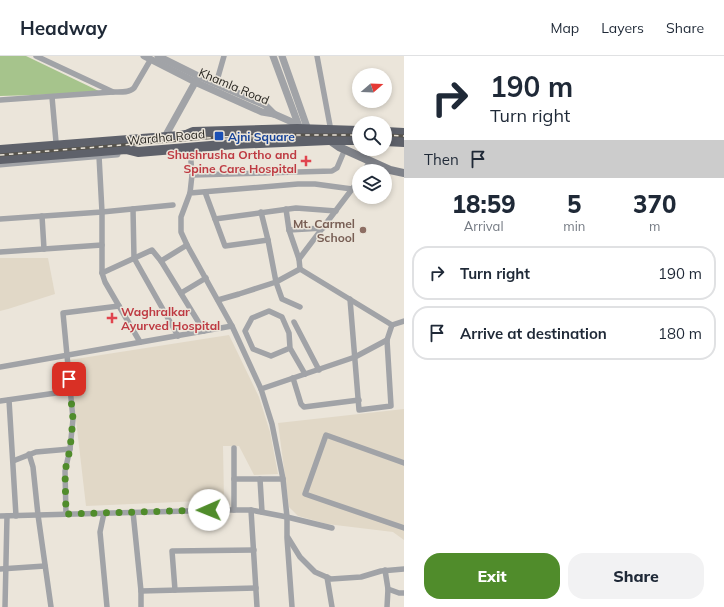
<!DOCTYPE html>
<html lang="en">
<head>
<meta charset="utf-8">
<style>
	:root { --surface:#fff; --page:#f2f2f3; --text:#1f2937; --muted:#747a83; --line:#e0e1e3; --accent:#508c2b }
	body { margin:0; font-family:Mulish,sans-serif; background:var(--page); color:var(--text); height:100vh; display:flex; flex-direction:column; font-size:15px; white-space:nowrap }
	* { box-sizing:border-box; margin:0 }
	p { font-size:13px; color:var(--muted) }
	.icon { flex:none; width:22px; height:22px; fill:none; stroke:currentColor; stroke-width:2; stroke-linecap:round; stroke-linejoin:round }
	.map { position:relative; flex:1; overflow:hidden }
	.drawer { display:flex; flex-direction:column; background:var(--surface); width:320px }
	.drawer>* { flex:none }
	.guide { background:#fff; color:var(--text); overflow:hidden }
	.needle { width:26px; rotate:71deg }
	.buttons { position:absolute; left:352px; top:12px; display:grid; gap:8px }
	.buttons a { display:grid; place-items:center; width:40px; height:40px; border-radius:50%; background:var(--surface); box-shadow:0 2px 6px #0003; font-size:20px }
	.pin { position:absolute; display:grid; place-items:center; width:34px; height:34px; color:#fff; margin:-17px; border-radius:8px; box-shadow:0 2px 6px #0006 }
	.me { position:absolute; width:44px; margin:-22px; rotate:269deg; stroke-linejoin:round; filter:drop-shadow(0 0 3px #0008) }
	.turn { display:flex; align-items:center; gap:14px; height:84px; padding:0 20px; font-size:18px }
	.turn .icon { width:52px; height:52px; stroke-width:2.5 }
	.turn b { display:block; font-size:28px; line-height:34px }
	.then { display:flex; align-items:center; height:38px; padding:0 20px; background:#0003; gap:8px; font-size:15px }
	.eta { display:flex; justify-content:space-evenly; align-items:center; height:68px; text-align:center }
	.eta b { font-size:24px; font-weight:800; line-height:28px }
	.action { display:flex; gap:8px; margin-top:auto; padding:8px 20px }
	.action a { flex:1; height:46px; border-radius:16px; background:var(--accent); color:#fff; font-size:16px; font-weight:800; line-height:46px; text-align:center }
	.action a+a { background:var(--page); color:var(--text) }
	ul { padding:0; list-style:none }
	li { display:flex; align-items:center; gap:12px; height:54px; margin:0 8px 6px; padding:0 12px; border:2px solid var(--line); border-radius:16px }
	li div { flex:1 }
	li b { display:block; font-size:15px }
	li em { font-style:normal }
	header { display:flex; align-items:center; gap:24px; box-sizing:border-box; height:56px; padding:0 20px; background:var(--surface); border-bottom:1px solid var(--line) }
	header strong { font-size:19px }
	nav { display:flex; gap:22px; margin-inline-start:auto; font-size:14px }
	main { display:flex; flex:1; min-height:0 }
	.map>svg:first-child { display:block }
	.built { fill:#e1d8c7 }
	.green { fill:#a6c48c }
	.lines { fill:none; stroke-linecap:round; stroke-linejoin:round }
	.minor { stroke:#a1a3a7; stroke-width:5.5 }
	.tertiary { stroke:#a1a3a7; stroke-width:7 }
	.secondary { stroke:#7f8289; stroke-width:8 }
	.trunk { stroke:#5e616a; stroke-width:10 }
	.rail-casing { stroke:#56534c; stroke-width:3 }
	.rail { stroke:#ebe5da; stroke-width:1.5; stroke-dasharray:4.5; stroke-linecap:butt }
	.route { stroke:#508c2b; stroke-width:7; stroke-dasharray:0 12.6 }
	.transit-dot { fill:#1a4fb4; stroke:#ebe5da; stroke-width:1.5 }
	.health-dot { fill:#e0444e; stroke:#ebe5da; stroke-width:1.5 }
	.education-dot { fill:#8d6e63; stroke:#ebe5da; stroke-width:1.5 }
	.labels { text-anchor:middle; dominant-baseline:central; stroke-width:3; stroke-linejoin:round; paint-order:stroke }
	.street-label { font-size:12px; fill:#292722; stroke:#ebe5da }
	.transit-label { font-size:12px; font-weight:bold; fill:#164399; stroke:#ebe5da; text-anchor:start }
	.health-label { font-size:12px; font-weight:bold; fill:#be3a42; stroke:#ebe5da; text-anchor:end }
	.education-label { font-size:12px; font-weight:bold; fill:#785e54; stroke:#ebe5da; text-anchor:end }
</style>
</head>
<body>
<header>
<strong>Headway</strong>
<nav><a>Map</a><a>Layers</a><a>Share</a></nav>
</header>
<main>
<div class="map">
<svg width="404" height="551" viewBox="0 0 404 551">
	<rect width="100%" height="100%" fill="#ebe5da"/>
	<!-- built -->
	<g class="built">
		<path d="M0 202H48L55 238 8 253 0 255Z"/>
		<path d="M229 279 259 341 270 376 278 418 254 419 239 390H223L224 444 86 450 69 304Z"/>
		<path d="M404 353V484L393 476 327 468 298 460 289 451 278 367Z"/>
	</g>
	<!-- green -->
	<path class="green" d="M0 0H26L103 37 0 40Z"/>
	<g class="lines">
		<!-- minor -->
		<g class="minor">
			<path d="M36 0 113 36C120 36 129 37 134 32L151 3"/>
			<path d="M317 0 331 75"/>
			<path d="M216 28 224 0"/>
			<path d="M52 41 56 86"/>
			<path d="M0 44 113 36"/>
			<path d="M190 92 192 119"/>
			<path d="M99 100 102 156V217L105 226 140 286"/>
			<path d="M364 115 370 105"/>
			<path d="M352 133 315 128H298L190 137 181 161V176L187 189 232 270 261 333 272 368 283 423 287 461V480L300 501 315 516 331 523 361 521 381 515 404 513"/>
			<path d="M205 136 215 163 296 152 336 155"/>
			<path d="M190 137 192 119 332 115 337 112 345 93"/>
			<path d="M133 153 134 202 178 280"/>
			<path d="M286 153 289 174 299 203"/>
			<path d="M42 160 44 193"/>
			<path d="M0 163 102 156 173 149"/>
			<path d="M215 163 225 190 268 184"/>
			<path d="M289 174 323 172"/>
			<path d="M0 196 102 189"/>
			<path d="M161 205 187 189"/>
			<path d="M300 213 392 269"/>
			<path d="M102 217 152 194 161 205 204 275"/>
			<path d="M181 237 206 222"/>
			<path d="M350 243 359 354 391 350 387 284 392 269"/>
			<path d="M218 244 239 238 276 226 268 184 261 156"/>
			<path d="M300 251 282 243 276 226 300 213 299 203 359 124"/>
			<path d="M294 266 319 314"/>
			<path d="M392 269 404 265"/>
			<path d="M290 292 271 300 253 293 245 275 252 262 269 255 282 261 289 277 290 292 305 318"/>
			<path d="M0 311 232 270"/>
			<path d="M293 322 301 348 304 351 359 344"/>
			<path d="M261 333 355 301 387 284"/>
			<path d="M9 344 16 460"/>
			<path d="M0 345 70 335"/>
			<path d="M234 392V454"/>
			<path d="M29 398 33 411 38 459 51 551"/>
			<path d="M13 405 36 396 70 393"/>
			<path d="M404 407 326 379 305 438 404 472"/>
			<path d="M234 423H283"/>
			<path d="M260 423 262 456"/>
			<path d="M251 454 257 551"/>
			<path d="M133 456 141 535V551"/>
			<path d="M104 457 100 476 107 551"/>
			<path d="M66 458 65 415 70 393 73 363 63 257 119 250"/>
			<path d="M0 460 225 454H251L287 461 332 472"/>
			<path d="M287 482 292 551"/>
			<path d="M0 513 45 510"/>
			<path d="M385 514 388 533 399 537H404"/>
			<path d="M327 521 332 551"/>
			<path d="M175 534 172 495 254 494"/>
			<path d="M141 535 256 532"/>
			<path d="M5 551 7 460"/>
			<path d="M387 551 388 533"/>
		</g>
		<!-- tertiary -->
		<g class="tertiary">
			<path d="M144 0 195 26 262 56 274 58 292 66 296 73"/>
			<path d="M158 0 198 20 265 49 274 58"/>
			<path d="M273 0 300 73"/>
			<path d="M282 0 308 74"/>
			<path d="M167 77 197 23"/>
			<path d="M0 108 117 98"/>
		</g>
		<!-- secondary -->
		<path class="secondary" d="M329 84 339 91 390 114 404 117"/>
		<!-- trunk -->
		<g class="trunk">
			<path d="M385 76 404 77"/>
			<path d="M385 85 404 86"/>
			<path d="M0 94 180 80 186 79 193 76 297 73 359 75"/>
			<path d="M0 103 126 93 138 96 235 88 329 84H359"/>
		</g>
		<!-- rail casing -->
		<g class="rail-casing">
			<g id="rail">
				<path d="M385 79 404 80"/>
				<path d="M0 99 219 81 288 79H359"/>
			</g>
		</g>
		<!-- rail -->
		<use href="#rail" class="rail"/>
	</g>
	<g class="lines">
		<!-- route -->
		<path class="route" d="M69 323 73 363 70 393 65 415 66 458 209 454"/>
	</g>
	<!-- markers -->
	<rect class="transit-dot" x="214" y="75" width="10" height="10" rx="2"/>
	<g class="health-dot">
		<path d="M304 99h4v4h4v4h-4v4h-4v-4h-4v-4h4z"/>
		<path d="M110 256h4v4h4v4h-4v4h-4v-4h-4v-4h4z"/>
	</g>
	<circle class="education-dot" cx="363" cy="174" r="4"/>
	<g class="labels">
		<!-- street labels -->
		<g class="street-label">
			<text transform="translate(234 30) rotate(23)">Khamla Road</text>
			<text transform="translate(166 81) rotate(-5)">Wardha Road</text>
		</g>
		<!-- transit labels -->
		<g class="transit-label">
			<text x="228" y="80">Ajni Square</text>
		</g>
		<!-- health labels -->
		<g class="health-label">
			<text x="297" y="98">Shushrusha Ortho and<tspan x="297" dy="14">Spine Care Hospital</tspan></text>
			<text x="121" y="255" text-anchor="start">Waghralkar<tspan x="121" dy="14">Ayurved Hospital</tspan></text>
		</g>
		<!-- education labels -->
		<g class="education-label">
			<text x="355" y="167">Mt. Carmel<tspan x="355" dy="14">School</tspan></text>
		</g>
	</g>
</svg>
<div class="buttons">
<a><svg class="needle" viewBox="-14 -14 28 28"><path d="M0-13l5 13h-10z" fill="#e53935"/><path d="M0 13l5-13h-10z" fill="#747a83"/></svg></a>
<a><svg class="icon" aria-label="search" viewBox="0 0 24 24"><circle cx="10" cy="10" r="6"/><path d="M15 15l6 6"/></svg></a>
<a><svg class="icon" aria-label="layers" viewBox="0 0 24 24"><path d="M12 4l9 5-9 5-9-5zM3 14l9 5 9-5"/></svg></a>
</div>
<div class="pin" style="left:69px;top:323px;background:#d93025"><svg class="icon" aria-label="arrive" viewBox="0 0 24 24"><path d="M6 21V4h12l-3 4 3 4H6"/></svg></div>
<svg class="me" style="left:209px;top:454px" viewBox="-20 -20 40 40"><circle r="19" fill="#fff"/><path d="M0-13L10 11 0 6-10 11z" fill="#508c2b"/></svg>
</div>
<section class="drawer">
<div class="guide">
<div class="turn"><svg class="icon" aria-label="right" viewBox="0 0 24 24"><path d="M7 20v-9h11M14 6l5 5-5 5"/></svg><div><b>190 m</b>Turn right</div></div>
<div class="then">Then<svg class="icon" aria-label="arrive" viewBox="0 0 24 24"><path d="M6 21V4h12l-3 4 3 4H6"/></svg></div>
</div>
<div class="eta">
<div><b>18:59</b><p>Arrival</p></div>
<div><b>5</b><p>min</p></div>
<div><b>370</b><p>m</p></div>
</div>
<ul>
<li><svg class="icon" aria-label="right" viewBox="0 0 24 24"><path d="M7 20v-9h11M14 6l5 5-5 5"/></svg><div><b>Turn right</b></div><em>190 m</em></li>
<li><svg class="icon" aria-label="arrive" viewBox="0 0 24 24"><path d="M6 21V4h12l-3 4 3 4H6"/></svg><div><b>Arrive at destination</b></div><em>180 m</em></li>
</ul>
<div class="action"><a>Exit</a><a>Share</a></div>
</section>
</main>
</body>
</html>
